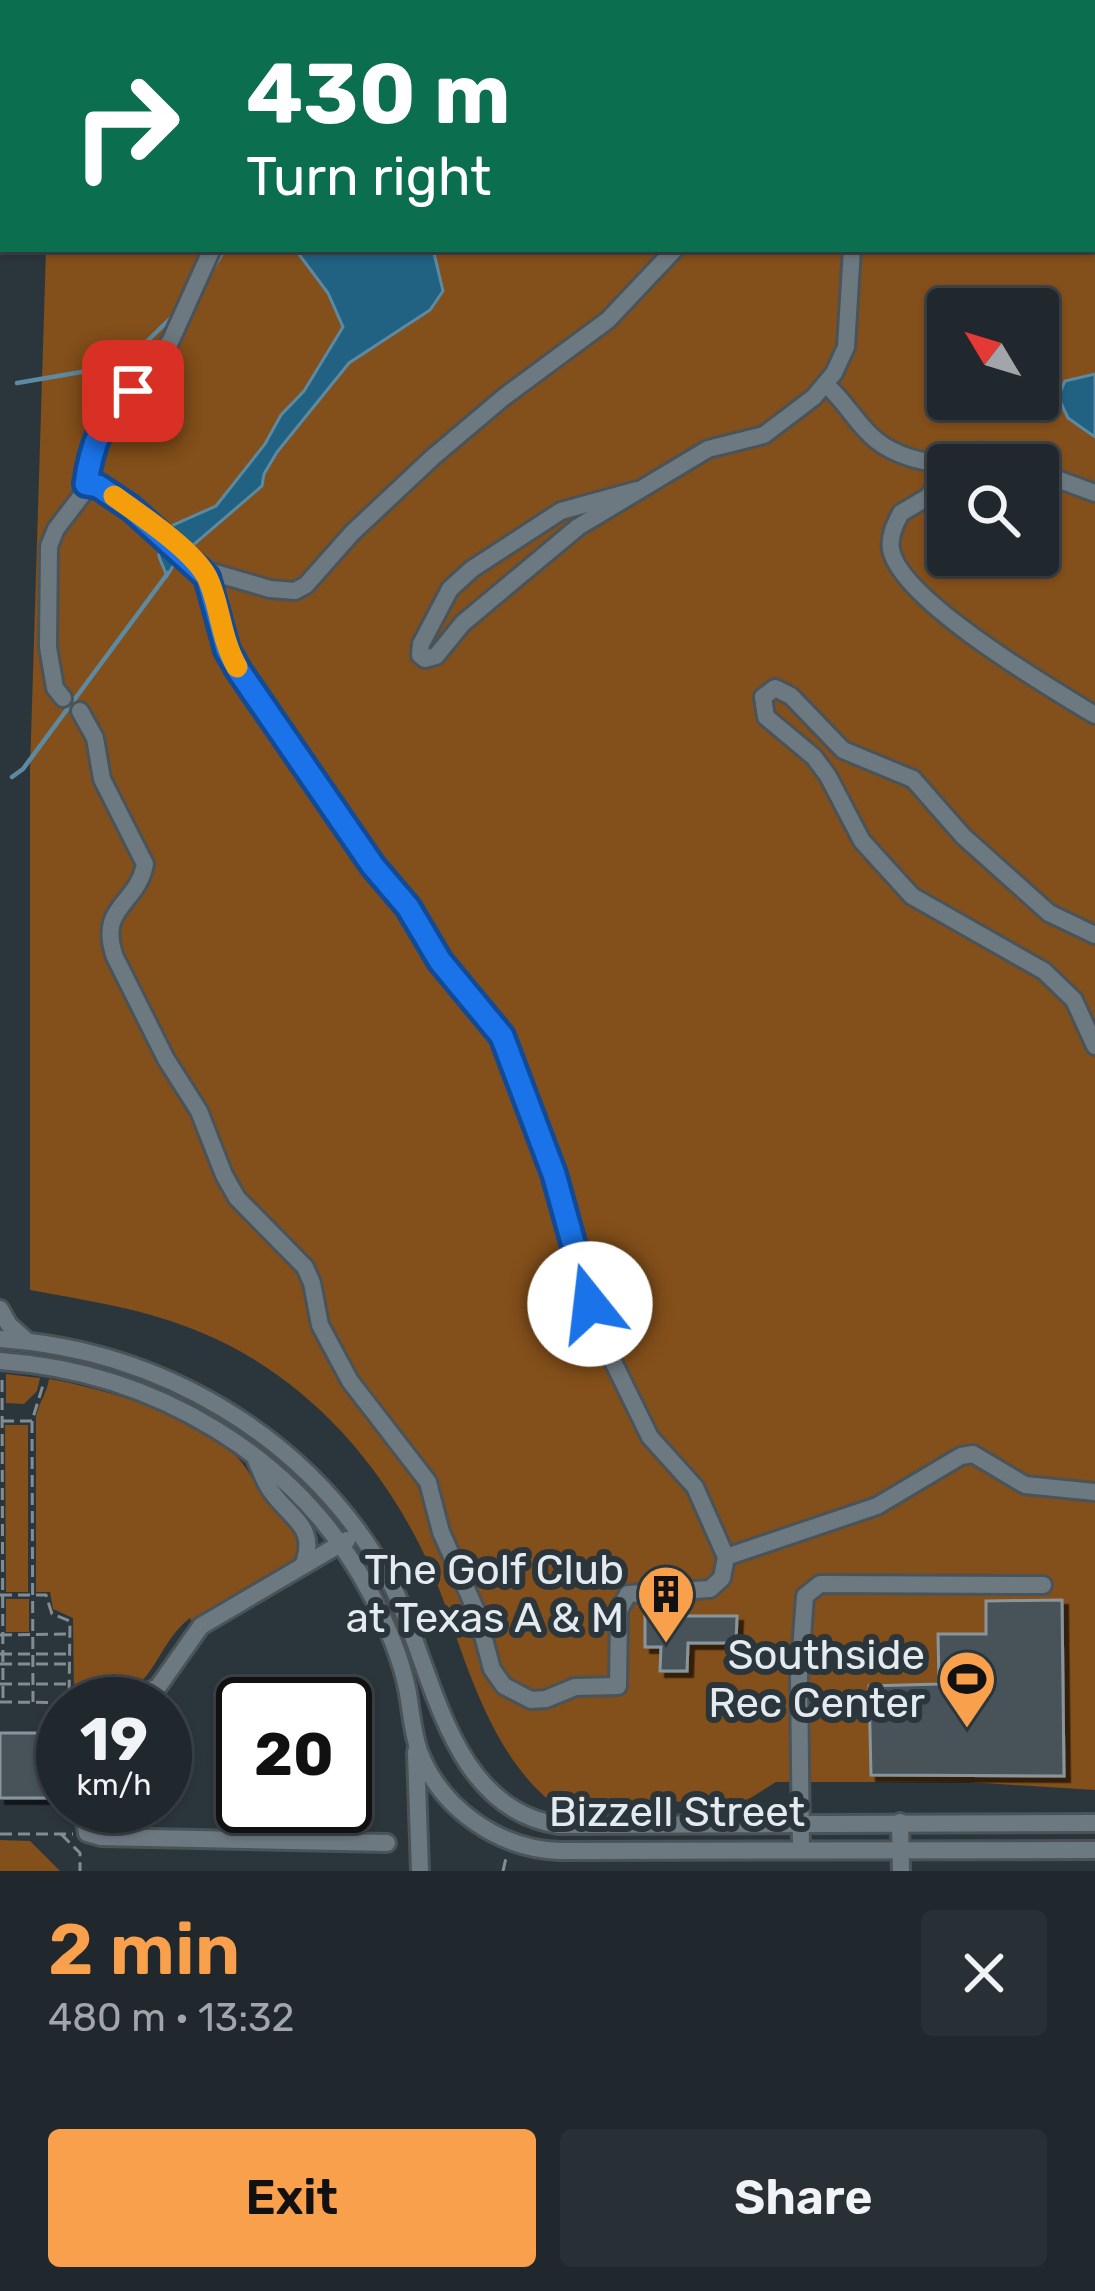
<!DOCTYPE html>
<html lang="en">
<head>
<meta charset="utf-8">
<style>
	:root { --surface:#20282d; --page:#283035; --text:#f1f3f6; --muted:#a2a6aa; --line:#3d4449; --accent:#f8a04b }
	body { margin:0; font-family:Rubik,sans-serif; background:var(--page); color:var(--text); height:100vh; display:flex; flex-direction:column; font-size:45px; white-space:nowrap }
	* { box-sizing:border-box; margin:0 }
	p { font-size:39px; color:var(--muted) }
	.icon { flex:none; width:66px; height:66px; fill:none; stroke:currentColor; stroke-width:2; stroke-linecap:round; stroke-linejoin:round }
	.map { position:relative; height:1871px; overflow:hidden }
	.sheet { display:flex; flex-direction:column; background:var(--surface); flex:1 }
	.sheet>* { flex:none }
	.hud { position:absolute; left:0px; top:0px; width:1095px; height:252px; box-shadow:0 3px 9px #0004,0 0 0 3px var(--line); background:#0b6e4f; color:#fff; overflow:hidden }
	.needle { width:78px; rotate:308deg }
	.fabs { position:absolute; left:927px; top:288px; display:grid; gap:24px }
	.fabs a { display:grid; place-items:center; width:132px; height:132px; border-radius:12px; background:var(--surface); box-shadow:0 3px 9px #0004,0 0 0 3px var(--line); font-size:60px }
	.speed { position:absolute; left:36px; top:1677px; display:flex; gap:24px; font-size:60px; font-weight:700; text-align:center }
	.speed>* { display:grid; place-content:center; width:156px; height:156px; border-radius:50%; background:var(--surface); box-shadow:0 3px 9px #0004,0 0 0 3px var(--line); line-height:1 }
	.speed small { font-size:30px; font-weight:400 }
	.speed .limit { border:6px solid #111; border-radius:18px; background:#fff; color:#111 }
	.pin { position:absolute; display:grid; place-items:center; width:102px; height:102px; color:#fff; margin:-51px; border-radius:24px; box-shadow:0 6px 18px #0006 }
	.me { position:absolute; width:132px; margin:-66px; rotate:344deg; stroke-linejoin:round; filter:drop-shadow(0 0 9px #0008) }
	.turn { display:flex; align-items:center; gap:42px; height:252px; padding:0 48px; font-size:54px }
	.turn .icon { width:156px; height:156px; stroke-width:2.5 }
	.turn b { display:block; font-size:84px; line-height:102px }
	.round { display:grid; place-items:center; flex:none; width:126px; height:126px; border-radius:12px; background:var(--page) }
	.headline { display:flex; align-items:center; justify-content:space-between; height:204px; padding:0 48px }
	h1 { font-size:72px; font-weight:600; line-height:90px; color:var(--accent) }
	.primary-button { display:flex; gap:24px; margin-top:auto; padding:24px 48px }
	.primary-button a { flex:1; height:138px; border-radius:12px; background:var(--accent); color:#111; font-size:48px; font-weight:600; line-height:138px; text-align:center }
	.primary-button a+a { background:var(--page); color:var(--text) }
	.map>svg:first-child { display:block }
	.green { fill:#834f1a; fill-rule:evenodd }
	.water { fill:#216181; stroke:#5c8aa2; stroke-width:3 }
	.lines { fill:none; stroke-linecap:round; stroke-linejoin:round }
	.stream { stroke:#5c8aa2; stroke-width:4.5 }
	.building { fill:#475259; stroke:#89959d; stroke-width:3; filter:url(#shadow) }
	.minor-casing { stroke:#495358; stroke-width:22 }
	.major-casing { stroke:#495358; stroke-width:27 }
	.path { stroke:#828c91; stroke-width:3; stroke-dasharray:12 6; stroke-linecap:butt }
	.minor { stroke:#6d7980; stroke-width:16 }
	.major { stroke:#a78a70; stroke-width:21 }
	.route-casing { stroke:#114b97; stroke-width:30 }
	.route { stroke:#1a73e8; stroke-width:21 }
	.slow { stroke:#f59e0b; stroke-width:21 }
	.labels { text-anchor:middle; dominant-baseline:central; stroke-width:12; stroke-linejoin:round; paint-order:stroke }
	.poi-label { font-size:42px; fill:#e4ebef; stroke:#2b363c; text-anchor:end }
	.street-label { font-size:42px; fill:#e4ebef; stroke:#2b363c }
</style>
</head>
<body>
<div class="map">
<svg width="1095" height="1871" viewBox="0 0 1095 1871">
	<defs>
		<filter id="shadow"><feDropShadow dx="5.5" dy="5.5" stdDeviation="0" flood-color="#0009"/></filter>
	</defs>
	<rect width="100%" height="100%" fill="#2b363c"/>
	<!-- green -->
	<g class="green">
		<path d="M121 0H1095V1790L968 1782H776L744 1802 550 1801C493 1754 468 1670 444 1602 401 1482 312 1374 190 1328 139 1308 84 1300 30 1290V770L46 249H1092V3H119ZM948 309H1038V399H948ZM948 465H1038V555H948Z"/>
		<path d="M6 1374 40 1378 37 1391 24 1404 6 1403Z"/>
		<path d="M49 1379C107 1389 195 1416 238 1458 250 1471 258 1490 269 1504 279 1516 292 1525 300 1539V1553L291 1564 193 1623 190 1618C153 1646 154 1701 95 1700L94 1694 74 1693 73 1618 53 1609 50 1592H36V1417C39 1402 47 1393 49 1379Z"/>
		<path d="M5 1425H28V1592H6Z"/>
		<rect x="6" y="1599" width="23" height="33"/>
		<path d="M0 1840 30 1841 60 1871H0Z"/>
	</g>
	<!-- water -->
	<g class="water">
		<path d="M295 249H433L443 291 430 310 349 363 277 452 264 474 262 486 178 558 167 576 159 557V544L169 527 216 506 265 444 281 415 304 391 343 327 328 293Z"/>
		<path d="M1095 374V437L1068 418 1058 397 1065 381Z"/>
	</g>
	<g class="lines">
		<!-- stream -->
		<g class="stream">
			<path d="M432 0 433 3"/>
			<path d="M209 274 222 253 229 249"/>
			<path d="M17 383 99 369 131 357 173 316"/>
			<path d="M12 777 23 769 168 573"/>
		</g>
	</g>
	<!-- building -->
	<g class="building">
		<path d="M1062 1600 1064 1776 871 1775 869 1686 939 1684 938 1634H986V1601Z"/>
		<path d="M645 1616H737L736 1643H688L687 1671H660L661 1647H645Z"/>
		<rect x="0" y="1733" width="51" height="65"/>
	</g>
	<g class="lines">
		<!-- minor casing -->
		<g class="minor-casing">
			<g id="minor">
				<path d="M541 3 546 0"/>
				<path d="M1092 91H1095"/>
				<path d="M1092 151 1095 152"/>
				<path d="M825 384C845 400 856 424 876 440 893 454 926 466 948 461 962 459 969 450 984 452 996 454 1009 461 1020 465"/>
				<path d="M948 469 928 497 901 513C895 524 889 536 891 549 899 599 1050 688 1095 715"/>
				<path d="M1038 472 1095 493"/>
				<path d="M86 484 98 486 131 508 208 571 270 589 295 591 306 585 352 533 433 457 504 397 608 320 675 249"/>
				<path d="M637 490 561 511 472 569 450 589 421 644 420 655 425 659 436 656 463 623 578 527 708 449 764 435 814 397 834 373 846 347 852 249"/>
				<path d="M194 562C219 592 220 636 239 671L373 866 408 906 440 961 502 1037 554 1174 601 1337 650 1437 695 1487 726 1557"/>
				<path d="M63 698 55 688 48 647 49 546 56 529 82 495 106 418 144 380 171 340 212 249"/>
				<path d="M80 711 95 738 102 779 145 864C137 906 97 906 115 957L166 1059 199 1111 224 1175 237 1198 305 1267 312 1283 320 1325 350 1381 428 1482 441 1532 477 1613 492 1669 504 1686 531 1700 546 1699 575 1687 618 1686 619 1610 628 1594 710 1589 722 1578 726 1557 877 1506 961 1456 973 1454 1025 1485 1095 1492"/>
				<path d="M1095 935 1049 913 963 836 913 779 843 750 791 696 775 688 763 697 766 717 814 757 828 776 862 841 912 896 1044 971 1074 1000 1095 1046"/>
				<path d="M0 1309 9 1325 26 1340"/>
				<path d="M0 1339C160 1350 307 1435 387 1576 433 1658 443 1808 559 1825L1095 1823"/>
				<path d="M0 1361C154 1372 298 1455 371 1594 386 1623 400 1655 407 1688 411 1708 412 1731 419 1751 441 1809 499 1849 560 1851L1095 1850"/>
				<path d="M256 1460C260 1469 264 1480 269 1488 288 1518 319 1525 303 1566"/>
				<path d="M124 1704 158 1687 201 1626 347 1540"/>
				<path d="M416 1752 420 1871"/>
				<path d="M82 1806 87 1833 101 1837 387 1843"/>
				<path d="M900 1822 901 1871"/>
				<path d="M801 1849 799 1677 805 1596 820 1584 1043 1585"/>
			</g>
		</g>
		<!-- major casing -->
		<g class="major-casing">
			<g id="major">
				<path d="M30 3 31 0"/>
				<path d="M0 90 3 74"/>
			</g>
		</g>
		<!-- path -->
		<g class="path">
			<path d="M2 1380 3 1702"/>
			<path d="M2 1421H32L43 1385"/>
			<path d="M32 1421 33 1702"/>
			<path d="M0 1595H46L52 1614 70 1621 69 1701"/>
			<path d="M0 1635 70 1634"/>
			<path d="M0 1654H70"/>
			<path d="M0 1664H70"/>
			<path d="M0 1684H69"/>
			<path d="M0 1702 106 1703"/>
			<path d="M0 1834H73"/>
			<path d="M61 1834 80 1853V1871"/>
			<path d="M503 1871 506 1858"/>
		</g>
		<!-- minor -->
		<use href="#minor" class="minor"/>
		<!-- major -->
		<use href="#major" class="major"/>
	</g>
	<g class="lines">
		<!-- route casing -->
		<g class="route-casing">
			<path id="route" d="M133 391C103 414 91 446 86 484L98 486 131 508 207 577 227 650 239 671 373 866 408 907 440 961 502 1036 554 1174 590 1304"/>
		</g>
		<!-- route -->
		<use href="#route" class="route"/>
		<!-- slow -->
		<path class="slow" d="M114 496C139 514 193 550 207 577 220 603 220 637 237 667"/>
	</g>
	<!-- icons -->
	<defs>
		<g id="building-pin" transform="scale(3)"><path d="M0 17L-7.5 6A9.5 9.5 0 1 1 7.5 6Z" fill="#f8a04b" stroke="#2b363c"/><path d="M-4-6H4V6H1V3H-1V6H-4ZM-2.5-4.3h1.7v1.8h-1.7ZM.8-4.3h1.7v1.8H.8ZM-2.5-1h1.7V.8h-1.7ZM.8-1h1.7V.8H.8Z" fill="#111"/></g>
		<g id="stadium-pin" transform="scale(3)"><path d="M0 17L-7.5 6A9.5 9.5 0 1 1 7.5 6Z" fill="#f8a04b" stroke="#2b363c"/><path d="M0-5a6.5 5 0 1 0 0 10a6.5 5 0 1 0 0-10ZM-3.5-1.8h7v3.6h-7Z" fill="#111"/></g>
	</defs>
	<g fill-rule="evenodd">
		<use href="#building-pin" x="666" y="1594"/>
		<use href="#stadium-pin" x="967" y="1679"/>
	</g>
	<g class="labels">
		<!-- poi labels -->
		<g class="poi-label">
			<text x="624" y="1570">The Golf Club<tspan x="624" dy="48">at Texas A &amp; M</tspan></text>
			<text x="925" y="1655">Southside<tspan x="925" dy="48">Rec Center</tspan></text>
		</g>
		<!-- street labels -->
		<g class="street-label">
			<text x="677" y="1812">Bizzell Street</text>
		</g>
	</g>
</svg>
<div class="fabs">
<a><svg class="needle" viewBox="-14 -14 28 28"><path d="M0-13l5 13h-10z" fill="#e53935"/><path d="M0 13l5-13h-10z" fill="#a2a6aa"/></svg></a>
<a><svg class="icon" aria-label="search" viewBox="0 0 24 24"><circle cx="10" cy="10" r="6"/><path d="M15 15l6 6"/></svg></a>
</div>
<div class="speed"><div>19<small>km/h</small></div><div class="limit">20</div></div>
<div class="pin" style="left:133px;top:391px;background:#d93025"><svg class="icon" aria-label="arrive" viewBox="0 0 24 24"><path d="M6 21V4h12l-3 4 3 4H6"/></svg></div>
<svg class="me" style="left:590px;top:1304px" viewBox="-20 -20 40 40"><circle r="19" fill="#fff"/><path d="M0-13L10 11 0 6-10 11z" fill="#1a73e8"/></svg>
<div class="hud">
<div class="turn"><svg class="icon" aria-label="right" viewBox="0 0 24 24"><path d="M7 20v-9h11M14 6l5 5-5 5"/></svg><div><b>430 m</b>Turn right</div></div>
</div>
</div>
<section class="sheet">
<div class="headline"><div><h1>2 min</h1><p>480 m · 13:32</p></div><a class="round"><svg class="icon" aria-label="close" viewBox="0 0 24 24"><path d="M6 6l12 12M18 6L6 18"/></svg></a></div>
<div class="primary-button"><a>Exit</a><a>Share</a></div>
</section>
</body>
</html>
